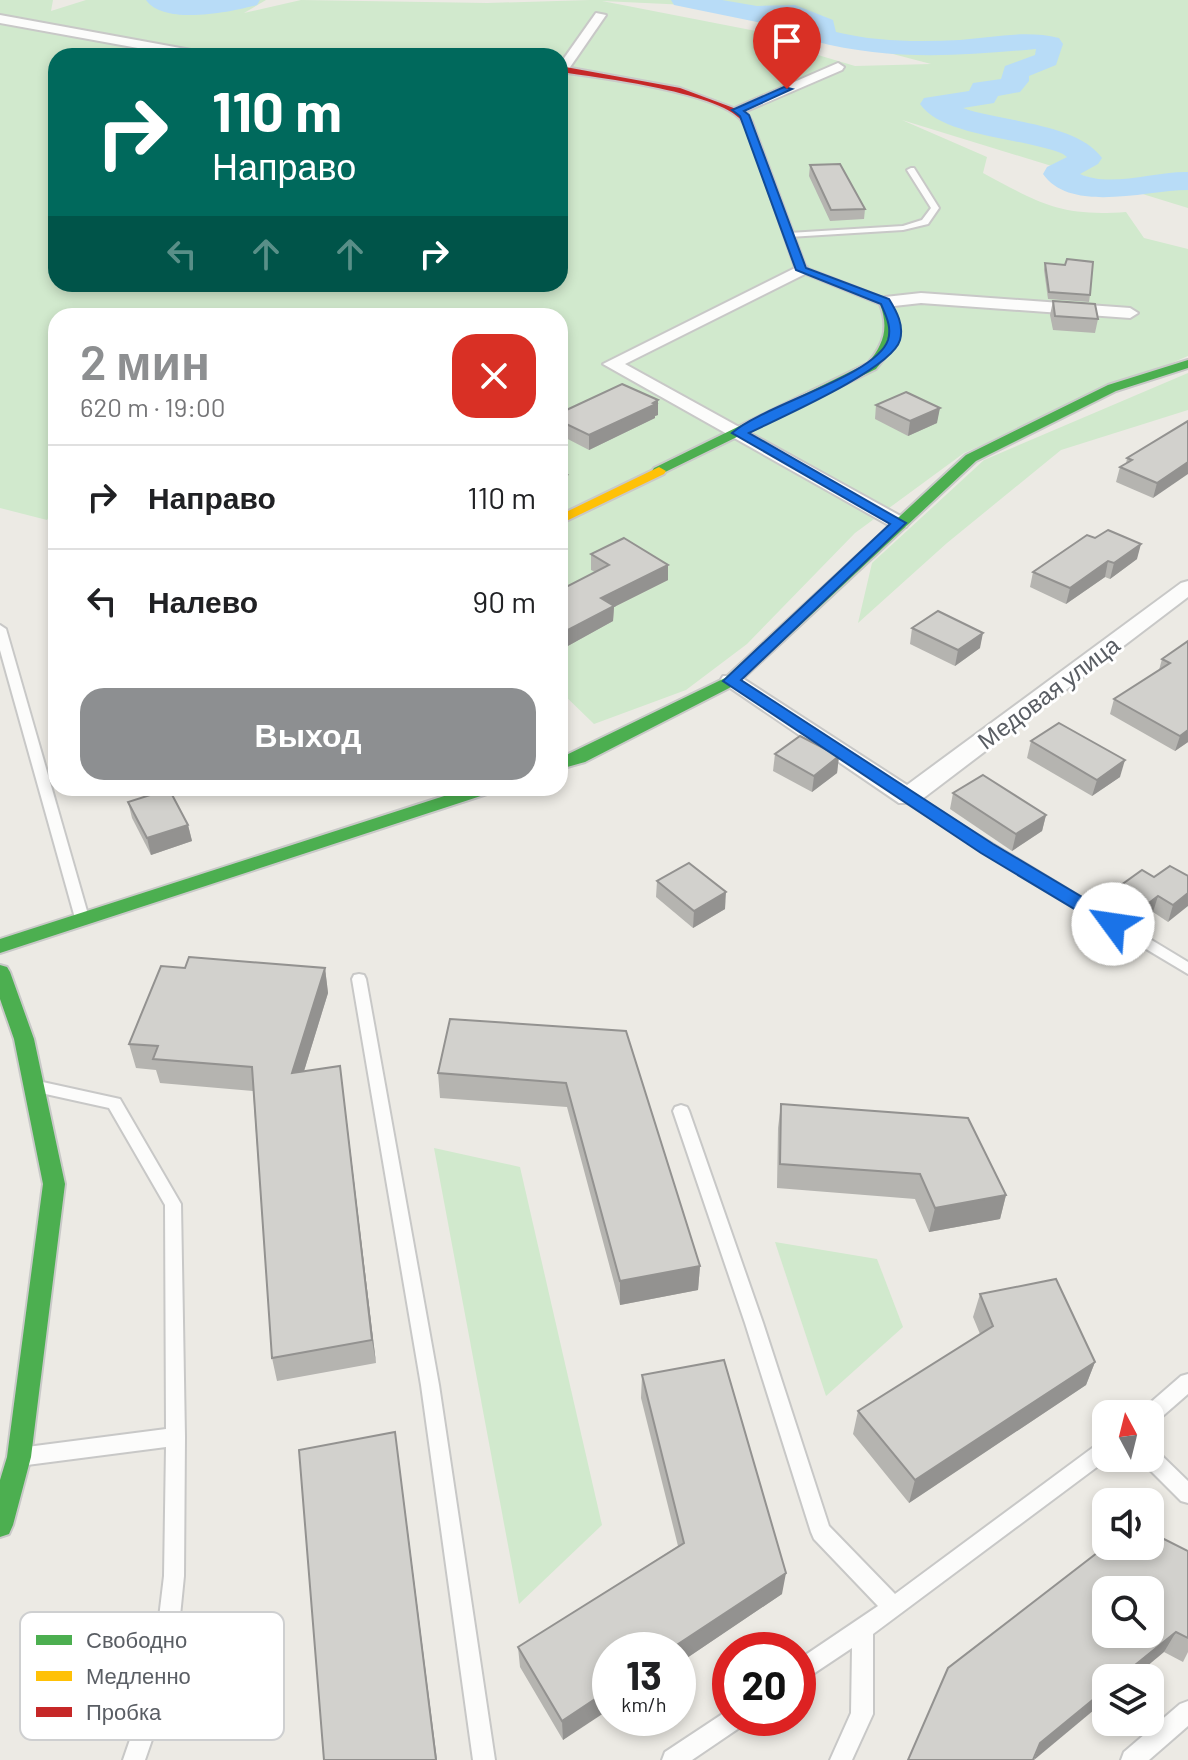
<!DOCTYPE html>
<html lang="ru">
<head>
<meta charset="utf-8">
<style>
	:root { --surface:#fff; --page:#f6f6f6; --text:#202124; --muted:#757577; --line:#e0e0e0; --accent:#8d8f91 }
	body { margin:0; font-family:Barlow,sans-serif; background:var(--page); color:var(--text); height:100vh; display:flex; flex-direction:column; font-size:30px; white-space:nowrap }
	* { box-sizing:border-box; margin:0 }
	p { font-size:26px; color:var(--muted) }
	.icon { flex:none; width:44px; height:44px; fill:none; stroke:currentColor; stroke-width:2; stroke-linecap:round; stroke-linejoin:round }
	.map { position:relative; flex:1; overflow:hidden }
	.details { position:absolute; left:48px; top:308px; width:520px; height:488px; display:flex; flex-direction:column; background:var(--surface); border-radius:24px; box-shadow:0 4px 12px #0003 }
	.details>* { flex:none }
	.guide { position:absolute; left:48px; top:48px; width:520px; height:244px; border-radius:24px; box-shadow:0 4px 12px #0003; background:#00695c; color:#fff; overflow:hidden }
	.needle { width:52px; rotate:353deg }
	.buttons { position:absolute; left:1092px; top:1400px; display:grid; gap:16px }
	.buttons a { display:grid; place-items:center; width:72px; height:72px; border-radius:16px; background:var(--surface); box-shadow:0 4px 12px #0003; font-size:40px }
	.speed { position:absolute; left:592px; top:1632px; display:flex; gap:16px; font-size:40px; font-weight:700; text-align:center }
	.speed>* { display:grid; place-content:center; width:104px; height:104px; border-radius:50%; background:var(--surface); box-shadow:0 4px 12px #0003; line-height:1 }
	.speed small { font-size:20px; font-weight:400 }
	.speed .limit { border:12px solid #d22; background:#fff; color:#111 }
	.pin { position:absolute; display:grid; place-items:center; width:68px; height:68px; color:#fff; margin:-82px -34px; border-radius:50% 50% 50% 0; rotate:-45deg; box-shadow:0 0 8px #0007 }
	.pin .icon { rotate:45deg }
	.me { position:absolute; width:88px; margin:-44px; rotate:301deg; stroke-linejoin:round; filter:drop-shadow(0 0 6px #0008) }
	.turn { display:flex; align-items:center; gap:28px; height:168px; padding:0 32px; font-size:36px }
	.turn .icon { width:104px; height:104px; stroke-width:2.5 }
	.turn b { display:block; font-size:56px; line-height:68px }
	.lanes { display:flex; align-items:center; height:76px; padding:0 32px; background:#0003; justify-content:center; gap:40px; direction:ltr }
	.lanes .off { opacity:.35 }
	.round { display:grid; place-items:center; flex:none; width:84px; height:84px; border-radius:24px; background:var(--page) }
	.summary { display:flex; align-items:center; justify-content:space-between; height:136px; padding:0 32px }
	h1 { font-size:48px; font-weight:600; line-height:60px; color:var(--accent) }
	.action { display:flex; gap:16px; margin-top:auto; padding:16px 32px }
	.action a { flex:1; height:92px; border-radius:24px; background:var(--accent); color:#fff; font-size:32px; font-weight:600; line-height:92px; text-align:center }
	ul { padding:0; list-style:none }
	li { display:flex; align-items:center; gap:24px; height:104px; padding:0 32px; border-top:2px solid var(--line) }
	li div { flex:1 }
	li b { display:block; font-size:30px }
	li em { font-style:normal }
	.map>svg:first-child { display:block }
	.green { fill:#d1e9cd; fill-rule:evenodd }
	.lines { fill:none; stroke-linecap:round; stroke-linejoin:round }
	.river { fill:#b8dcf7; fill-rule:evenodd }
	.lane-casing { stroke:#c8c8c7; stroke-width:4 }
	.street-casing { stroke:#c8c8c7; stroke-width:4 }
	.fast-casing { stroke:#c9c9c8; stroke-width:4 }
	.slow-casing { stroke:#c9c9c8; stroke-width:4 }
	.jam-casing { stroke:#c9c9c8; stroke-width:4 }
	.lane { fill:#fcfcfb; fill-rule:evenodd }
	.street { fill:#fcfcfb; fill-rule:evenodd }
	.fast { fill:#4caf50; fill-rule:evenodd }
	.slow { fill:#ffc107; fill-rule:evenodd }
	.jam { fill:#c62828; fill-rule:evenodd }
	.wall { fill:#b5b4b0 }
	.shaded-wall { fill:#939290 }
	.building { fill:#d2d1cd; stroke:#939290; stroke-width:2; fill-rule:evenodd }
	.route { fill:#1a73e8; stroke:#114b97; stroke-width:2 }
	.labels { text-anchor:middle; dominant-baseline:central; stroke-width:6; stroke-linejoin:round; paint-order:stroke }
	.street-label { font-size:24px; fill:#5a5e64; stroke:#fff }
	.key { fill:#fff; stroke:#cecfd0; stroke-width:2 }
	.key-label { font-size:22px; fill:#5a5e64 }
</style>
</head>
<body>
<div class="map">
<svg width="1188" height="1760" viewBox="0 0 1188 1760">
	<rect width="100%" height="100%" fill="#eceae4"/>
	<!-- green -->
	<g class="green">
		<path d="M0 0H53L51 11 86 0H266L244 13 301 0 487 3 590 0H1188V208L902 120 987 157 983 173C1039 203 1060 217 1126 212L1144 238 1188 249V356L964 453 855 533 747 644 686 690 594 724 560 691V316H56V507L47 520 0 508ZM602 1 688 5 775 23 931 64 855 66 764 39 756 31ZM56 56H560V284H56Z"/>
		<path d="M1188 373V410L1061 450 947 543 858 623 872 563 984 460Z"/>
		<path d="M434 1148 520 1167 602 1525 519 1604Z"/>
		<path d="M775 1242 877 1259 903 1327 826 1396Z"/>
	</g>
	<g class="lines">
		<!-- river -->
		<g class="river">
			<path d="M146 0H260L257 5C231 12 164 26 146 0Z"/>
			<path d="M671 0H722L757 6 795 5 833 20 836 32C877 42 919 42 960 40 994 37 1027 30 1059 38L1063 44 1056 65 1029 76V81L1020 92 998 96 994 103 963 108C1002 122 1078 123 1102 158L1098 164 1080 174C1111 188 1155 171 1188 172V190C1147 190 1071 214 1043 174L1047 167 1067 157 1063 154C1026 138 942 137 920 104L924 98 969 91 973 83 1001 79 1005 66 1035 55 1036 49C959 56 889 61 814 41L810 36 811 29 792 21 757 22 674 5Z"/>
		</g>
		<!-- lane casing -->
		<g class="lane-casing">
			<g id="lane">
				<path d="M911 168H914L939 208 928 224 903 230 789 237 785 235 789 233 903 226 922 220 931 208 907 170Z"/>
				<path d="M0 625 6 629 89 918 82 923 75 918 0 650Z"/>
				<path d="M908 793 1188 962V974L982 851 903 800 901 797Z"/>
				<path d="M359 974 364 975 366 979 439 1385 495 1760H473L421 1385 352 979 354 975Z"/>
				<path d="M38 1081 120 1099 181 1204 185 1437 184 1576 174 1676 145 1760H123L152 1676 164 1576 166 1447 27 1465 20 1462 17 1456 20 1450 27 1447 166 1429 165 1205 109 1108 32 1091 30 1087 32 1083Z"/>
				<path d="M681 1105 687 1107 689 1111 763 1323 829 1526 895 1594 1099 1443 1106 1440V1458H1109L873 1634V1714L852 1760H830L851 1713 852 1648 798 1684V1660L878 1606 814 1539 811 1532 745 1323 673 1111 675 1107Z"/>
				<path d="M1188 1374V1394L1157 1421 1150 1424V1414H1141L1143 1409 1181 1376Z"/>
				<path d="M1150 1448 1157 1451 1188 1481V1503L1181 1501 1143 1463 1141 1458H1150Z"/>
				<path d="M1188 1701V1726L1149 1760H1121L1124 1752 1180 1704Z"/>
				<path d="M730 1709V1718H745L742 1726 692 1760H662L665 1752Z"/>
			</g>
		</g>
		<!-- street casing -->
		<g class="street-casing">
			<g id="street">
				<path d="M596 13 606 15 566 73H560V64Z"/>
				<path d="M0 15 202 52 208 56H182L0 23Z"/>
				<path d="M838 63 844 67 842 70 742 113 730 110Z"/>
				<path d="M801 265 807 267V273L625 364 906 519 909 523 906 527H892L603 364Z"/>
				<path d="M921 293 1130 308 1138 313 1130 318 921 303 885 307 877 302 885 297Z"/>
				<path d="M1188 581V597L917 803H899L720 681 723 676H739L907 785 1181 583Z"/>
			</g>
		</g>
		<!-- fast casing -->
		<g class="fast-casing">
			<g id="fast">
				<path d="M744 120 752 122 806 268 889 300C903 327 895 346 876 369L659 475 652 471 654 468 868 363C884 344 889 328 880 304L796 270Z"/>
				<path d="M1188 360V368L1116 391 976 461 737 684 585 762 560 769V758L725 678 966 455 1108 385Z"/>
				<path d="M469 788H495L493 792 0 953V939Z"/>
				<path d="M0 965 7 967 10 972 34 1039 65 1184 31 1457 13 1525 9 1534 0 1537V1480L7 1457 43 1184 14 1039 0 999Z"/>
			</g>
		</g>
		<!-- slow casing -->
		<g class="slow-casing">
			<path id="slow" d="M659 467 666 471 664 474 560 524V515Z"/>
		</g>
		<!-- jam casing -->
		<g class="jam-casing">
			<path id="jam" d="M560 66 680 88 747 113 752 122 744 124C728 93 596 77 560 72Z"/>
		</g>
		<!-- lane -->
		<use href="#lane" class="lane"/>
		<!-- street -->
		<use href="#street" class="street"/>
		<!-- fast -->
		<use href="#fast" class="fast"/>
		<!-- slow -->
		<use href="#slow" class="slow"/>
		<!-- jam -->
		<use href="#jam" class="jam"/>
	</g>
	<!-- wall -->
	<g class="wall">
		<path d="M810 165 865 209 864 219 830 221 809 176Z"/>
		<path d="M1045 263 1065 265 1090 295 1089 302 1048 299 1044 270Z"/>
		<path d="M1053 301 1098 319 1095 333 1053 330 1050 315Z"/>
		<path d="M876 405 937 423 908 436 875 419Z"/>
		<path d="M560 413 658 415 655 416V418L589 450 560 435Z"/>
		<path d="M1188 421 1153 498 1116 482 1120 467 1126 464 1127 458Z"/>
		<path d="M1095 538 1137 559 1110 579 1105 577 1066 604 1030 587 1033 572Z"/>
		<path d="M591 554 668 565V580L614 607 613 621 566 647 560 642V590L595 572 591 570Z"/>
		<path d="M912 628 980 648 955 666 910 644Z"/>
		<path d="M1188 641V742L1175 751 1110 714 1114 699 1159 670 1162 659Z"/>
		<path d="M1031 741 1120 777 1092 796 1027 758Z"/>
		<path d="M775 754 839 756 837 773 812 792 773 771Z"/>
		<path d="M953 793 1046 815 1042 831 1012 851 950 809Z"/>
		<path d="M128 802 188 825 192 841 151 855 132 818Z"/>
		<path d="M1188 876 1168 922 1153 912 1140 922 1112 905 1117 888 1154 877Z"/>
		<path d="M657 881 725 909 693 928 656 897Z"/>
		<path d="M325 968 328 993 304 1071 340 1066 376 1363 277 1381 272 1358 253 1091 160 1083 156 1070 136 1068 129 1044Z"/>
		<path d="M626 1031 700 1266 698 1290 620 1305 567 1107 440 1098 438 1073Z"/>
		<path d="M781 1104 1006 1195 1000 1219 929 1232 915 1199 777 1188 778 1128Z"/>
		<path d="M980 1294 1095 1362 1086 1385 909 1503 853 1434 858 1411 980 1334 973 1317Z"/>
		<path d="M642 1375 782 1594 678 1664V1650L563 1740 520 1667 518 1647 678 1546 641 1398Z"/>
		<path d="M1188 1551V1652L1183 1662 1164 1652Z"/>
	</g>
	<!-- shaded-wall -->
	<g class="shaded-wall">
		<path d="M658 400V415L655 416V418L589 450V435Z"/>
		<path d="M940 408 937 423 908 436 910 421Z"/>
		<path d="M1188 462V474L1153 498 1157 483Z"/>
		<path d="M567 475V491L560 494V479Z"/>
		<path d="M1141 544 1137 559 1110 579 1114 563Z"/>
		<path d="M1108 561 1105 577 1066 604 1070 588Z"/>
		<path d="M668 565V580L614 607 613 621 566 647V631L601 598Z"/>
		<path d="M983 633 980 648 955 666 958 650Z"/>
		<path d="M1188 730V742L1175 751 1180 736Z"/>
		<path d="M839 756 837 773 812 792 814 776Z"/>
		<path d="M1125 760 1120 777 1092 796 1097 780Z"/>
		<path d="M314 788H332L315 793Z"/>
		<path d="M1046 815 1042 831 1012 851 1016 834Z"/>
		<path d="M188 825 192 841 151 855 147 838Z"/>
		<path d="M726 892 725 909 693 928 694 911Z"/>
		<path d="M1188 893V906L1168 922 1173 905Z"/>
		<path d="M1158 896 1153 912 1140 922 1145 906Z"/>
		<path d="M325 968 328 993 296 1097 292 1073Z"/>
		<path d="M340 1066 343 1090 376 1363 372 1340Z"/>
		<path d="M1006 1195 1000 1219 929 1232 935 1208Z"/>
		<path d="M700 1266 698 1290 620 1305V1281Z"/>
		<path d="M1095 1362 1086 1385 909 1503 915 1480Z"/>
		<path d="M395 1432 398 1455 437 1760H436Z"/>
		<path d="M786 1573 782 1594 678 1664V1650H669Z"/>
		<path d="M1176 1632 1164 1652 1133 1678H1119Z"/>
		<path d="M610 1689V1709L563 1740 562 1721Z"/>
		<path d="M1106 1689V1700L1034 1760 1040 1743Z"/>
	</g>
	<!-- building -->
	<g class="building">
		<path d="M840 164 865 209 831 210 810 165Z"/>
		<path d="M1067 259 1093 262 1090 295 1049 292 1045 263 1065 265Z"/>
		<path d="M1053 301 1095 304 1098 319 1055 316Z"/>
		<path d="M622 384 658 400 653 403 656 404 589 435 560 421V413Z"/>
		<path d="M906 392 940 408 910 421 876 405Z"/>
		<path d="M1188 421V462L1157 483 1120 467 1132 460 1127 458Z"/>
		<path d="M560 472 567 475 560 479Z"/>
		<path d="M1108 530 1141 544 1114 563 1108 561 1070 588 1033 572 1087 535 1095 538Z"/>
		<path d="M624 538 668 565 601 598 614 606 566 631 560 627V590L609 565 591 554Z"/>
		<path d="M938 611 983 633 958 650 912 628Z"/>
		<path d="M1188 641V730L1180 736 1114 699 1170 663 1162 659Z"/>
		<path d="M1059 723 1125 760 1097 780 1031 741Z"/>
		<path d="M800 736 839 756 814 776 775 754Z"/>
		<path d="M983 775 1046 815 1016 834 953 793Z"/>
		<path d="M169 789 188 825 147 838 128 802Z"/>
		<path d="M689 863 726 892 694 911 657 881Z"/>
		<path d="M1170 866 1188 876V893L1173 905 1158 896 1145 906 1117 888 1142 870 1154 877Z"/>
		<path d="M189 957 325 968 292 1073 340 1066 372 1340 272 1358 252 1067 153 1059 158 1046 129 1044 161 966 185 968Z"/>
		<path d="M450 1019 626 1031 700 1266 620 1281 566 1083 438 1073Z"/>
		<path d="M781 1104 968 1118 1006 1195 935 1208 920 1174 780 1164Z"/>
		<path d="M1056 1279 1095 1362 915 1480 858 1411 993 1326 980 1294Z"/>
		<path d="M724 1360 786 1573 669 1650H610V1689L562 1721 518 1647 684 1543 642 1375Z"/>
		<path d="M395 1432 436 1760H324L299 1450Z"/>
		<path d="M1150 1532 1188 1551V1638L1176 1632 1119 1678H1106V1689L1040 1743 1033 1760H908L948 1668 1106 1546H1150ZM1106 1590H1150V1634H1106Z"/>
	</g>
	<!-- route -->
	<path class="route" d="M784 87 792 89 744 111 749 115 806 268 889 299C897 312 904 325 900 340 892 369 779 418 749 433L906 523 741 680 993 844 1119 919 1122 924 1119 928H1106L981 853 723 681 890 524 732 433C763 405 876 376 888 340 892 327 886 316 881 304L796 270 740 116 732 110Z"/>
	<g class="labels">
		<!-- street labels -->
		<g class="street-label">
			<text transform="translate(1048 692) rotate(-37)">Медовая улица</text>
		</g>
	</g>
	<!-- legend -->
	<rect x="20" y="1612" width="264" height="128" rx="12" class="key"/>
	<rect x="36" y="1635" width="36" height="10" fill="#4caf50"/>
	<rect x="36" y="1671" width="36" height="10" fill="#ffc107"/>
	<rect x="36" y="1707" width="36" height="10" fill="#c62828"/>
	<g class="key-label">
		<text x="86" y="1648">Свободно</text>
		<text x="86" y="1684">Медленно</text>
		<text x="86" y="1720">Пробка</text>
	</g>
</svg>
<div class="buttons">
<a><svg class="needle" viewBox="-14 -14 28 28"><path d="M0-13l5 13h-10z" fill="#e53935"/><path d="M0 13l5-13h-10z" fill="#757577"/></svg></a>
<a><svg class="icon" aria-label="sound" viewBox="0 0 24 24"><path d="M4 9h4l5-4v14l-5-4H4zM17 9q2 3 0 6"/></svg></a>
<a><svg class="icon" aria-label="search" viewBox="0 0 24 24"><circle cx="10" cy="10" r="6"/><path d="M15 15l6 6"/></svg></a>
<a><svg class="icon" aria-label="layers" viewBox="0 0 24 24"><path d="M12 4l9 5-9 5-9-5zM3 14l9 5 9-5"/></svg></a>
</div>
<div class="speed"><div>13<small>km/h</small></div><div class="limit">20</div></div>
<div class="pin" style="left:787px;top:89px;background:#d93025"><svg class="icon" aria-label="arrive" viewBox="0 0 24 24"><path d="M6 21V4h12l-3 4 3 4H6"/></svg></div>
<svg class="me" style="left:1113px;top:924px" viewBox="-20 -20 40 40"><circle r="19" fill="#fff"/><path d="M0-13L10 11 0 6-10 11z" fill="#1a73e8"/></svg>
<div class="guide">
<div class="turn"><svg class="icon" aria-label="right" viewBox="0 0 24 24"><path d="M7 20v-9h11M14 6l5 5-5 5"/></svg><div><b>110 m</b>Направо</div></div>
<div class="lanes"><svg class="icon off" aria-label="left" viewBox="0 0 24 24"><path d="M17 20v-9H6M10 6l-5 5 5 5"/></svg><svg class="icon off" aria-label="ahead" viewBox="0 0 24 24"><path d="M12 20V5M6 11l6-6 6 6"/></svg><svg class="icon off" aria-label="ahead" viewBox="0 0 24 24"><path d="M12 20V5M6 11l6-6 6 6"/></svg><svg class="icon" aria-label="right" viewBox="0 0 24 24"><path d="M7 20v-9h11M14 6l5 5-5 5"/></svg></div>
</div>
<section class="details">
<div class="summary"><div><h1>2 мин</h1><p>620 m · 19:00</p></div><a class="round" style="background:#d93025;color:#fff"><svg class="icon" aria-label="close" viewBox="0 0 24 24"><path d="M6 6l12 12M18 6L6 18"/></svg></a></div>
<ul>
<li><svg class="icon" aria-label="right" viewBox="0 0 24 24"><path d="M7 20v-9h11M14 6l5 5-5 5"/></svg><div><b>Направо</b></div><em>110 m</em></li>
<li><svg class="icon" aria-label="left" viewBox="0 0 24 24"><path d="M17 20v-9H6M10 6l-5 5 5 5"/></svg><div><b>Налево</b></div><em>90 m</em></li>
</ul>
<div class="action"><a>Выход</a></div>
</section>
</div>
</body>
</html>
